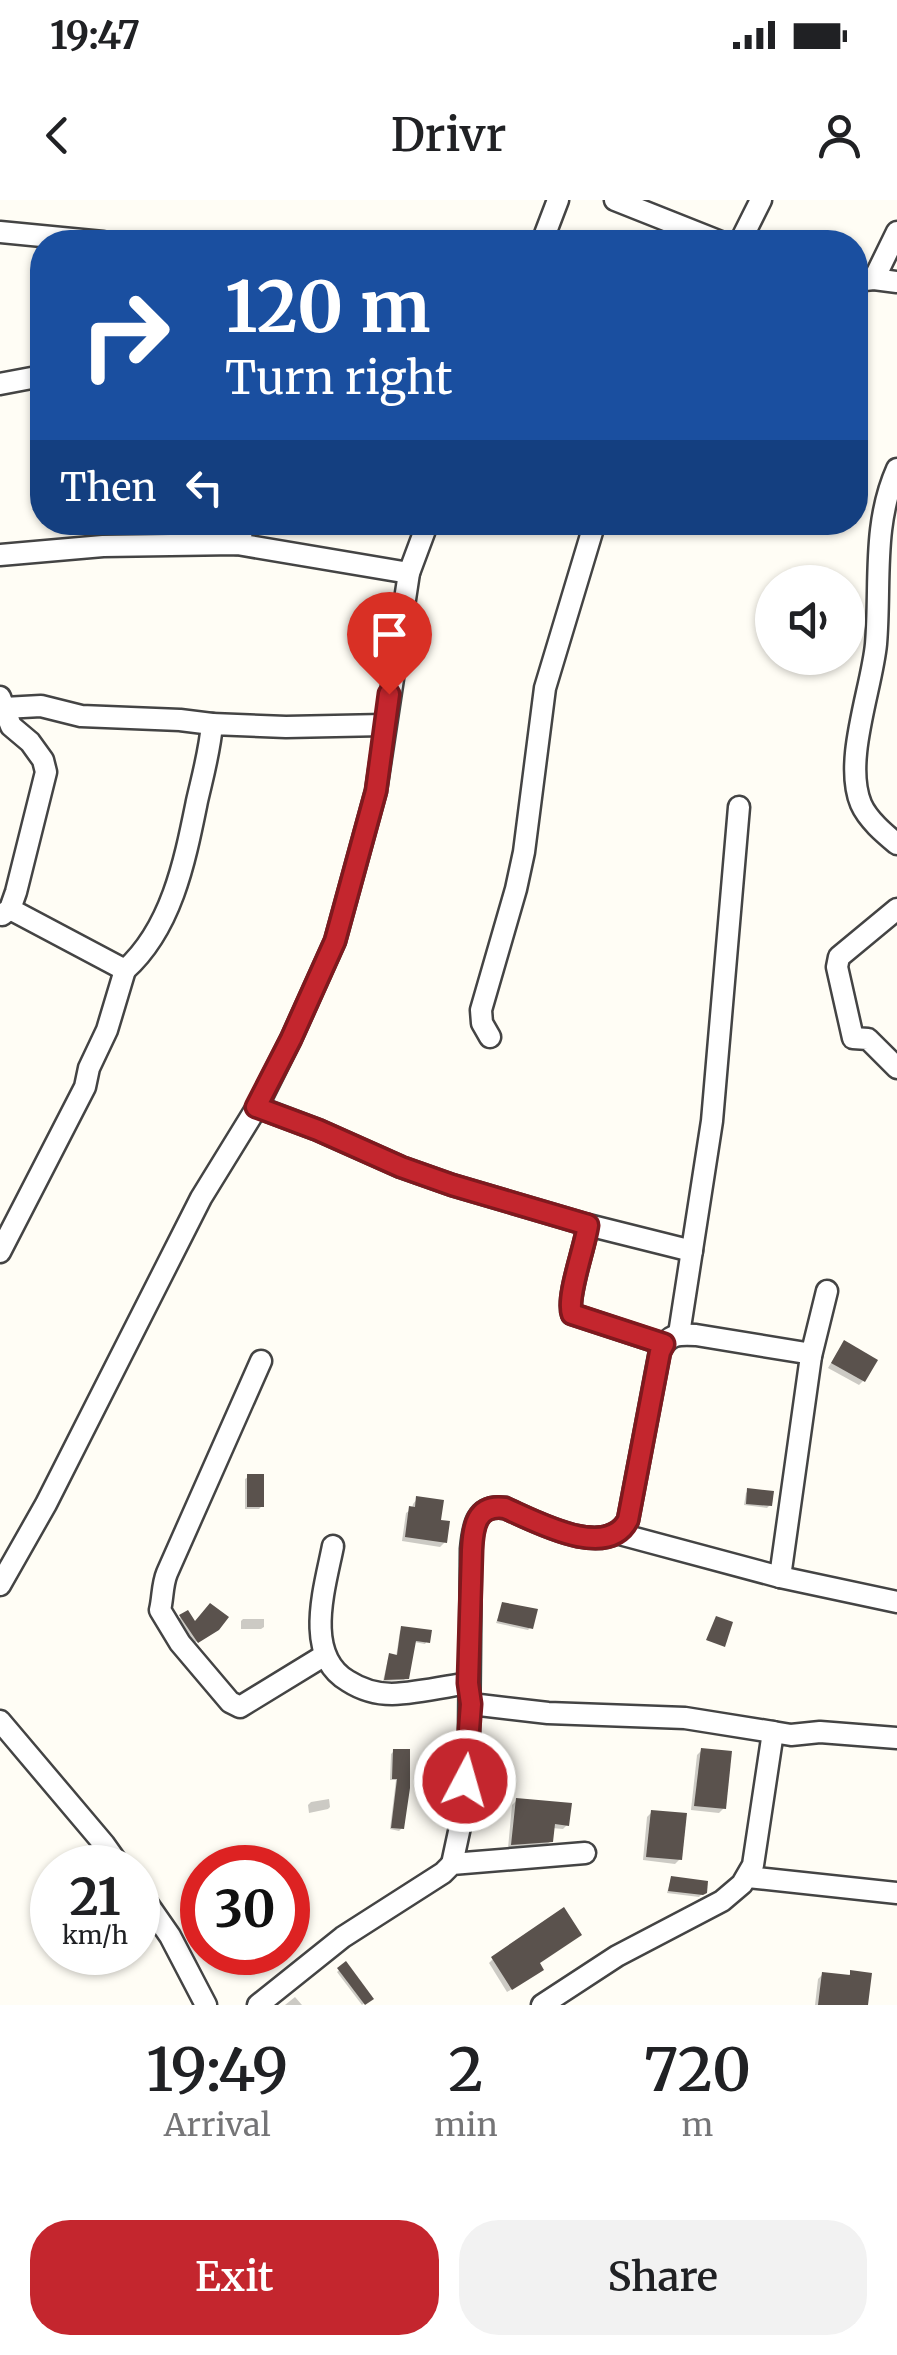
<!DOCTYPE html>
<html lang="en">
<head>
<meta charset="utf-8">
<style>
	:root { --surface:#fff; --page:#f2f2f2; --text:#202124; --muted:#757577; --accent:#c4262e }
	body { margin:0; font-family:Merriweather,serif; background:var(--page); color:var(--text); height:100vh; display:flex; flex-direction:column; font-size:38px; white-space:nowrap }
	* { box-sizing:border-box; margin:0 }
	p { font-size:32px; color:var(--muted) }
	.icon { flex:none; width:55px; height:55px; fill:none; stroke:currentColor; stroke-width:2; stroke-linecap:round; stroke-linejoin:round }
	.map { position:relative; height:1805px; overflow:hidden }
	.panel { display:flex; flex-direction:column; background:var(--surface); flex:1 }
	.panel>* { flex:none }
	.guide { position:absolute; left:30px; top:30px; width:838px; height:305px; border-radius:40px; box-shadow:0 2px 8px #0004; background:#1a4fa0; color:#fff; overflow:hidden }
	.fabs { position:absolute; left:755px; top:365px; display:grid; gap:20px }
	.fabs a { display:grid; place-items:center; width:110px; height:110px; border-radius:50%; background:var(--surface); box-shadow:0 2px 8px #0004; font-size:50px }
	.speed { position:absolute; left:30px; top:1645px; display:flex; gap:20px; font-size:50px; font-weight:700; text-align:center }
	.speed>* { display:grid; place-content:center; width:130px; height:130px; border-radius:50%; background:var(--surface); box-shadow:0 2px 8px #0004; line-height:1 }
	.speed small { font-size:25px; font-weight:400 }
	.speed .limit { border:15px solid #d22; background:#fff; color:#111 }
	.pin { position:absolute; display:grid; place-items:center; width:85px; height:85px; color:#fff; margin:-102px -42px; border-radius:50% 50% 50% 0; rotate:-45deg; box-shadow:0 0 10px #0007 }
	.pin .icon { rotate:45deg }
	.me { position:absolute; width:110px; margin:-55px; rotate:6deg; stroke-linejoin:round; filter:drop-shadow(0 0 8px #0008) }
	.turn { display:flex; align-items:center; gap:35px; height:210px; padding:0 30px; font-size:45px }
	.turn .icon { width:130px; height:130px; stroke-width:2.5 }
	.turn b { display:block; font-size:70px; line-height:85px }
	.then { display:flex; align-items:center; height:95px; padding:0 30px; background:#0003; gap:20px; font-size:38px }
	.eta { display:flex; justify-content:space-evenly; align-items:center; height:170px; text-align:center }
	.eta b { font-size:60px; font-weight:600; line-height:70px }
	.action { display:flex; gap:20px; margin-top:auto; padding:20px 30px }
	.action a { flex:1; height:115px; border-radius:40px; background:var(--accent); color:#fff; font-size:40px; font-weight:600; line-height:115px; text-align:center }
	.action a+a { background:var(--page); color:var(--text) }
	.status { display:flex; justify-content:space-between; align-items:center; height:70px; padding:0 50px; background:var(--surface); direction:ltr }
	.status svg { height:28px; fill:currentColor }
	header { display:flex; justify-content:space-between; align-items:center; height:130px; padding:0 30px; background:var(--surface); font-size:45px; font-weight:600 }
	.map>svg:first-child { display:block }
	.shadow { fill:#0003 }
	.building { fill:#5a524d }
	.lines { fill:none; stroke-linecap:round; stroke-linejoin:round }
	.minor-casing { stroke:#444; stroke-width:25 }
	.minor { stroke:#fff; stroke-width:20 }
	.route-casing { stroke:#7f191e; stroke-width:25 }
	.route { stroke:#c4262e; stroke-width:18 }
</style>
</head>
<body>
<div class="status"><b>19:47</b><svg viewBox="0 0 49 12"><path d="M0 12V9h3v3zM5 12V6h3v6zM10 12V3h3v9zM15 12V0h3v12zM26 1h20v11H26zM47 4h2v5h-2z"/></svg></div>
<header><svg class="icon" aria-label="back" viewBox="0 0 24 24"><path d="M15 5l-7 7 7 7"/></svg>Drivr<svg class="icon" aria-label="person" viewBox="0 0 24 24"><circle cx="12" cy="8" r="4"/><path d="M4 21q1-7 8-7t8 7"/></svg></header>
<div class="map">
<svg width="897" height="1805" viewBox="0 0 897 1805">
	<rect width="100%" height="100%" fill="#fffdf5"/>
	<!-- shadow -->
	<g class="shadow">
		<path d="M840 1148 863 1181 859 1185 828 1168Z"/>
		<path d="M248 1277 262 1306 259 1309H245V1279Z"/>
		<path d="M748 1291 770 1305 767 1308 744 1305 746 1293Z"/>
		<path d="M417 1299 438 1322 445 1342 440 1347 402 1341 406 1313 412 1309 413 1304Z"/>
		<path d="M503 1404 531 1427 528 1430 496 1423Z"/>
		<path d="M181 1417 194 1425 213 1432 194 1443 178 1419Z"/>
		<path d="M243 1419H264V1427L261 1429H241V1421Z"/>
		<path d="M402 1429 427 1441 425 1444 414 1442 406 1478 404 1480 383 1481 388 1459 390 1456 396 1457 400 1431Z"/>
		<path d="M702 1550 724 1608 719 1613 691 1610 697 1555Z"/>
		<path d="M394 1551 407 1588 402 1628 399 1631 390 1629 396 1580H390L391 1554Z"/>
		<path d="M329 1599 330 1607 328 1609 309 1613 308 1605 311 1602Z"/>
		<path d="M517 1600 567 1625 563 1629 552 1628 551 1641 546 1645 508 1648 512 1605Z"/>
		<path d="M652 1612 680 1659 675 1664 643 1660 647 1617Z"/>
		<path d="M671 1678 704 1692 699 1697 667 1693Z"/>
		<path d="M493 1759 537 1764 536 1774 507 1792 489 1763Z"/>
		<path d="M346 1764 370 1798 362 1805 337 1772Z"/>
		<path d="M851 1773 866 1805H815L818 1779 823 1774 847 1777Z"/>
		<path d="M295 1797 302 1805H285Z"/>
	</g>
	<!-- building -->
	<g class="building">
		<path d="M844 1140 878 1160 865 1182 831 1163Z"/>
		<rect x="247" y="1274" width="17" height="33"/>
		<path d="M747 1288 774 1291 772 1306 746 1304Z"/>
		<path d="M416 1296 444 1300 441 1320 450 1321 447 1343 405 1337 409 1306 415 1307Z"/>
		<path d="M502 1402 538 1409 533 1429 497 1421Z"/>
		<path d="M210 1403 229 1417 219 1430 198 1443 179 1415 188 1410 195 1421Z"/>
		<path d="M716 1416 733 1422 725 1447 706 1440Z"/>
		<path d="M401 1426 432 1430 430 1443 416 1441 409 1479 384 1480 389 1453 397 1455Z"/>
		<path d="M701 1548 732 1551 726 1609 694 1606Z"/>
		<path d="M393 1549H410V1588L404 1629 391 1628 397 1579H392Z"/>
		<path d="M516 1598 572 1603 569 1626 555 1624 553 1642 511 1645Z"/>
		<path d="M651 1610 687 1613 682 1660 646 1657Z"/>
		<path d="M671 1676 708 1681 707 1693 703 1695 668 1691Z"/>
		<path d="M564 1707 582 1735 540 1763 544 1770 512 1790 491 1757Z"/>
		<path d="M346 1761 374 1799 365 1805 337 1768Z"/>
		<path d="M850 1770 872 1773 868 1805H818L822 1772 850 1775Z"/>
	</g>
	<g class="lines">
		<!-- minor casing -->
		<g class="minor-casing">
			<g id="minor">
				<path d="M615 0 721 42"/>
				<path d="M0 32 103 42"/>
				<path d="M542 42 558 0"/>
				<path d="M740 42 761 0"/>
				<path d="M874 79 897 32"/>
				<path d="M855 81 874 79 897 82"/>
				<path d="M0 184 42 176"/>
				<path d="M897 269C872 325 881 384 876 444 872 488 843 561 861 604 868 620 885 634 897 644"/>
				<path d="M237 344 246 322"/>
				<path d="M0 355 103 346 237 344 409 373"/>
				<path d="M0 497 11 526 30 542 43 560 46 572 16 692 10 709 2 715"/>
				<path d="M0 510 4 508 41 506 81 516 180 520 212 524"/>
				<path d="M897 709 839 757 837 767 853 838 868 839 897 868"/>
				<path d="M125 770C172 728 185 660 197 601 203 575 210 550 212 524L286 527 384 525"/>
				<path d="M490 837 482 823 481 810 516 689 524 652 545 488 595 322"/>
				<path d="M257 907 318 930 401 967 452 985 588 1025C585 1047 566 1097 572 1114L663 1144"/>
				<path d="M588 1025 692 1051"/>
				<path d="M0 1052 85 887 89 868 107 830 125 770 10 709"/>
				<path d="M679 1134 712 921 739 607"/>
				<path d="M261 1161 167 1373C162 1385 163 1398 160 1410L180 1443 230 1502 240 1507 325 1455"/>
				<path d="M616 1333 780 1377 897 1402"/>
				<path d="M333 1346C325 1387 303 1455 348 1481 362 1490 375 1494 392 1494 417 1493 443 1487 468 1483"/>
				<path d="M780 1377 811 1156 827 1091"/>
				<path d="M0 1385 46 1304 201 998 257 907 291 839 335 741 376 591 409 373 428 322"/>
				<path d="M471 1504 548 1513 685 1518 773 1532"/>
				<path d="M0 1521 104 1644 121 1668"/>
				<path d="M452 1664 460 1627 469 1537 471 1349C473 1326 476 1304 505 1308 535 1321 607 1361 628 1320L660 1151C669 1134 677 1134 696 1135L806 1153 811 1156"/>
				<path d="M748 1677 897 1693"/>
				<path d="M138 1690 170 1736 206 1805"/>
				<path d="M258 1805 343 1737 443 1673 452 1664 585 1653"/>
				<path d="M542 1805 617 1756 722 1701 742 1684 753 1665 773 1532 791 1535 820 1532 897 1538"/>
			</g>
		</g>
		<!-- minor -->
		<use href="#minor" class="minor"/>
	</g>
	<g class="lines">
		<!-- route casing -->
		<g class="route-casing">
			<path id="route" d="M389 494 376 591 335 741 291 839 256 907 318 930 401 967 452 985 588 1025C585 1047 566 1097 572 1114L664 1144 660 1152 628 1320C607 1361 535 1321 505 1308 476 1304 473 1327 472 1350L468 1483 471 1504 465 1581"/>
		</g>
		<!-- route -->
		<use href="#route" class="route"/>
	</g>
</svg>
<div class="fabs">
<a><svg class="icon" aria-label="sound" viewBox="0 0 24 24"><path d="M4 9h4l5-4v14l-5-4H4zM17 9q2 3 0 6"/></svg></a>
</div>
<div class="speed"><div>21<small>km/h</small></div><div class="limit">30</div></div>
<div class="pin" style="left:389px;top:494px;background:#d93025"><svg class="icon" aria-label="arrive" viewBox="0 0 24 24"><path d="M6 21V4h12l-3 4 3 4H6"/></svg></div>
<svg class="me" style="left:465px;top:1581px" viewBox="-20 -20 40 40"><circle r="17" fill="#c4262e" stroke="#fff" stroke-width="3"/><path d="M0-11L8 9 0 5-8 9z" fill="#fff"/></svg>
<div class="guide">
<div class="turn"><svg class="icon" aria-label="right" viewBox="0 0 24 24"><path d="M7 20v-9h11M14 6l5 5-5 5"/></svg><div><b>120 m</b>Turn right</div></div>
<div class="then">Then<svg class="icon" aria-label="left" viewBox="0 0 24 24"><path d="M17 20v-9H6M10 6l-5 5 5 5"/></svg></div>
</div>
</div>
<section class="panel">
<div class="eta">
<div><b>19:49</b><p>Arrival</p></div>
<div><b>2</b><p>min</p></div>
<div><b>720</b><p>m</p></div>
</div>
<div class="action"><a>Exit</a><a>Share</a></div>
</section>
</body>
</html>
